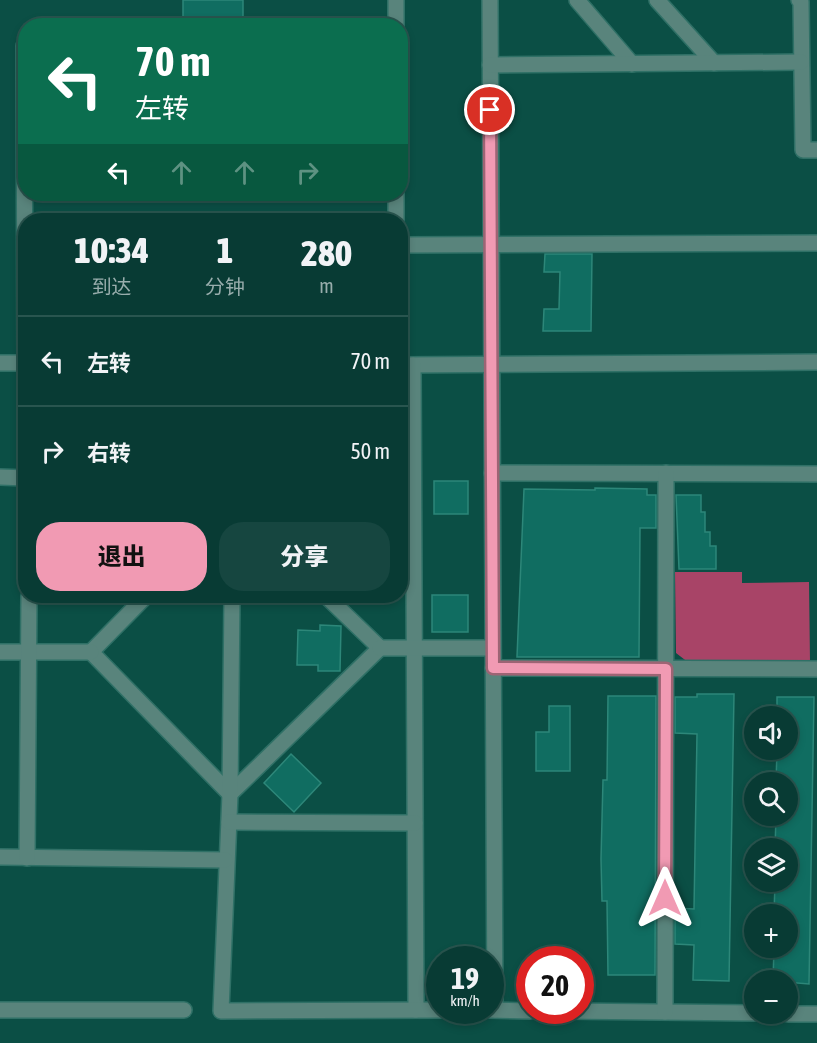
<!DOCTYPE html>
<html lang="zh">
<head>
<meta charset="utf-8">
<style>
	:root { --surface:#083b34; --page:#164640; --text:#f1f3f6; --muted:#98adac; --line:#29554f; --accent:#f19ab3 }
	body { margin:0; font-family:"Asap Condensed","Noto Sans SC",sans-serif; background:var(--page); color:var(--text); height:100vh; display:flex; flex-direction:column; font-size:22px; white-space:nowrap }
	* { box-sizing:border-box; margin:0 }
	p { font-size:20px; color:var(--muted) }
	.icon { flex:none; width:33px; height:33px; fill:none; stroke:currentColor; stroke-width:2; stroke-linecap:round; stroke-linejoin:round }
	.map { position:relative; flex:1; overflow:hidden }
	.details { position:absolute; left:18px; top:213px; width:390px; height:390px; display:flex; flex-direction:column; background:var(--surface); border-radius:24px; box-shadow:0 3px 9px #0003,0 0 0 2px var(--line) }
	.details>* { flex:none }
	.guide { position:absolute; left:18px; top:18px; width:390px; height:183px; border-radius:24px; box-shadow:0 3px 9px #0003,0 0 0 2px var(--line); background:#0b6e4f; color:#fff; overflow:hidden }
	.fabs { position:absolute; left:744px; top:706px; display:grid; gap:12px }
	.fabs a { display:grid; place-items:center; width:54px; height:54px; border-radius:50%; background:var(--surface); box-shadow:0 3px 9px #0003,0 0 0 2px var(--line); font-size:30px }
	.speed { position:absolute; left:426px; top:946px; display:flex; gap:12px; font-size:30px; font-weight:700; text-align:center }
	.speed>* { display:grid; place-content:center; width:78px; height:78px; border-radius:50%; background:var(--surface); box-shadow:0 3px 9px #0003,0 0 0 2px var(--line); line-height:1 }
	.speed small { font-size:15px; font-weight:400 }
	.speed .limit { border:9px solid #d22; background:#fff; color:#111 }
	.pin { position:absolute; display:grid; place-items:center; width:51px; height:51px; color:#fff; margin:-26px; border:3px solid #fff; border-radius:50%; box-shadow:0 2px 6px #0007 }
	.me { position:absolute; width:66px; margin:-33px; rotate:0deg; stroke-linejoin:round; filter:drop-shadow(0 0 4px #0008) }
	.turn { display:flex; align-items:center; gap:21px; height:126px; padding:0 18px; font-size:27px }
	.turn .icon { width:78px; height:78px; stroke-width:2.5 }
	.turn b { display:block; font-size:42px; line-height:51px }
	.lanes { display:flex; align-items:center; height:57px; padding:0 18px; background:#0003; justify-content:center; gap:30px; direction:ltr }
	.lanes .off { opacity:.35 }
	.eta { display:flex; justify-content:space-evenly; align-items:center; height:102px; text-align:center }
	.eta b { font-size:36px; font-weight:800; line-height:42px }
	.action { display:flex; gap:12px; margin-top:auto; padding:12px 18px }
	.action a { flex:1; height:69px; border-radius:24px; background:var(--accent); color:#111; font-size:24px; font-weight:800; line-height:69px; text-align:center }
	.action a+a { background:var(--page); color:var(--text) }
	ul { padding:0; list-style:none }
	li { display:flex; align-items:center; gap:18px; height:90px; padding:0 18px; border-top:2px solid var(--line) }
	li div { flex:1 }
	li b { display:block; font-size:22px }
	li em { font-style:normal }
	.map>svg:first-child { display:block }
	.green { fill:#a84467 }
	.building { fill:#106d61; stroke:#2d8779; stroke-width:1.5 }
	.lines { fill:none; stroke-linecap:round; stroke-linejoin:round }
	.minor-casing { stroke:#2f7066; stroke-width:18 }
	.minor { stroke:#59847c; stroke-width:15 }
	.route-casing { stroke:#9d6474; stroke-width:15 }
	.route { stroke:#f19ab3; stroke-width:10 }
</style>
</head>
<body>
<div class="map">
<svg width="817" height="1043" viewBox="0 0 817 1043">
	<rect width="100%" height="100%" fill="#0b4f45"/>
	<!-- green -->
	<path class="green" d="M675 572H742V583L809 582 810 662 689 663 676 653Z"/>
	<!-- building -->
	<g class="building">
		<rect x="183" y="0" width="60" height="26"/>
		<path d="M545 254H592L591 331H543L544 309H559L560 272H544Z"/>
		<rect x="434" y="481" width="34" height="33"/>
		<path d="M595 488 647 489V495H656V528H640L639 657H517L524 489 595 490Z"/>
		<path d="M676 495H701V512H705V532H710V546H716V569H679Z"/>
		<rect x="432" y="595" width="36" height="37"/>
		<path d="M320 625 341 626 340 671H318V665H297L298 630 320 631Z"/>
		<path d="M697 694H734L729 981 693 980 694 945 675 944V908L694 909 697 734 675 733V697H697Z"/>
		<path d="M608 696H656L655 975H608L607 901H602L601 859 603 780H607Z"/>
		<path d="M777 697H814L809 984 773 981 774 948H788V915H774L775 882H788V849H775L776 816H788V783H776L777 750H788V717H777Z"/>
		<path d="M549 706H570V771H536V732H549Z"/>
		<path d="M291 754 321 783 294 812 264 783Z"/>
	</g>
	<g class="lines">
		<!-- minor casing -->
		<g class="minor-casing">
			<g id="minor">
				<path d="M396 0V26"/>
				<path d="M490 0 495 1010"/>
				<path d="M577 0 632 64"/>
				<path d="M657 0 714 63"/>
				<path d="M799 0 801 2 803 150H817"/>
				<path d="M24 46 25 363"/>
				<path d="M490 65 801 62"/>
				<path d="M396 194V220"/>
				<path d="M400 245 817 243"/>
				<path d="M0 363H26"/>
				<path d="M400 365 817 362"/>
				<path d="M413 365 416 1010"/>
				<path d="M492 473 817 474"/>
				<path d="M0 477 26 478"/>
				<path d="M146 596 91 652 230 794 380 648 326 596"/>
				<path d="M232 596 230 794 221 1011 440 1010"/>
				<path d="M380 648H492"/>
				<path d="M0 652H91"/>
				<path d="M493 668 817 669"/>
				<path d="M229 822 415 823"/>
				<path d="M0 857 225 860"/>
				<path d="M27 858 29 596"/>
				<path d="M0 1010H184"/>
				<path d="M490 1010 530 1011"/>
				<path d="M564 1011 754 1013"/>
				<path d="M665 1012 666 473"/>
				<path d="M788 1014H817"/>
			</g>
		</g>
		<!-- minor -->
		<use href="#minor" class="minor"/>
	</g>
	<g class="lines">
		<!-- route casing -->
		<g class="route-casing">
			<path id="route" d="M490 110 493 668 666 669 665 898"/>
		</g>
		<!-- route -->
		<use href="#route" class="route"/>
	</g>
</svg>
<div class="fabs">
<a><svg class="icon" aria-label="sound" viewBox="0 0 24 24"><path d="M4 9h4l5-4v14l-5-4H4zM17 9q2 3 0 6"/></svg></a>
<a><svg class="icon" aria-label="search" viewBox="0 0 24 24"><circle cx="10" cy="10" r="6"/><path d="M15 15l6 6"/></svg></a>
<a><svg class="icon" aria-label="layers" viewBox="0 0 24 24"><path d="M12 4l9 5-9 5-9-5zM3 14l9 5 9-5"/></svg></a>
<a>+</a>
<a>−</a>
</div>
<div class="speed"><div>19<small>km/h</small></div><div class="limit">20</div></div>
<div class="pin" style="left:490px;top:110px;background:#d93025"><svg class="icon" aria-label="arrive" viewBox="0 0 24 24"><path d="M6 21V4h12l-3 4 3 4H6"/></svg></div>
<svg class="me" style="left:665px;top:898px" viewBox="-20 -20 40 40"><path d="M0-17L14 15 0 8-14 15z" fill="#f19ab3" stroke="#fff" stroke-width="4"/></svg>
<div class="guide">
<div class="turn"><svg class="icon" aria-label="left" viewBox="0 0 24 24"><path d="M17 20v-9H6M10 6l-5 5 5 5"/></svg><div><b>70 m</b>左转</div></div>
<div class="lanes"><svg class="icon" aria-label="left" viewBox="0 0 24 24"><path d="M17 20v-9H6M10 6l-5 5 5 5"/></svg><svg class="icon off" aria-label="ahead" viewBox="0 0 24 24"><path d="M12 20V5M6 11l6-6 6 6"/></svg><svg class="icon off" aria-label="ahead" viewBox="0 0 24 24"><path d="M12 20V5M6 11l6-6 6 6"/></svg><svg class="icon off" aria-label="right" viewBox="0 0 24 24"><path d="M7 20v-9h11M14 6l5 5-5 5"/></svg></div>
</div>
<section class="details">
<div class="eta">
<div><b>10:34</b><p>到达</p></div>
<div><b>1</b><p>分钟</p></div>
<div><b>280</b><p>m</p></div>
</div>
<ul>
<li><svg class="icon" aria-label="left" viewBox="0 0 24 24"><path d="M17 20v-9H6M10 6l-5 5 5 5"/></svg><div><b>左转</b></div><em>70 m</em></li>
<li><svg class="icon" aria-label="right" viewBox="0 0 24 24"><path d="M7 20v-9h11M14 6l5 5-5 5"/></svg><div><b>右转</b></div><em>50 m</em></li>
</ul>
<div class="action"><a>退出</a><a>分享</a></div>
</section>
</div>
</body>
</html>
